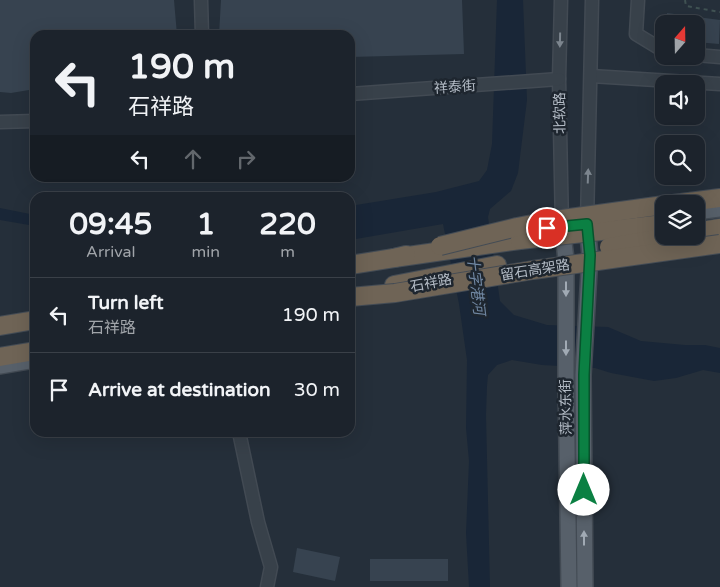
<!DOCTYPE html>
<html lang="en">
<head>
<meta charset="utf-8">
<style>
	:root { --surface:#1c232c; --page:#292f38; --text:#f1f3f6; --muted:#a0a4a9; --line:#3a4048 }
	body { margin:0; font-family:"Varela Round","Noto Sans SC",sans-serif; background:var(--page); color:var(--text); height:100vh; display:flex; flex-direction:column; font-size:19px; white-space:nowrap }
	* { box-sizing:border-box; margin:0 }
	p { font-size:16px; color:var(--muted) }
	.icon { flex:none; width:28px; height:28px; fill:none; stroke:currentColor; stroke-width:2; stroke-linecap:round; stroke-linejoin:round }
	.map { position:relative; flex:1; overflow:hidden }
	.panel { position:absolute; left:30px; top:192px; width:325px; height:245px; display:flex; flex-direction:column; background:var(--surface); border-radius:15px; box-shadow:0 5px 20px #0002,0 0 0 1px var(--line) }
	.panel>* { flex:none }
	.top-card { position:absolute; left:30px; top:30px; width:325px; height:152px; border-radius:15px; box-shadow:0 5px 20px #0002,0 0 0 1px var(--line); background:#1c232c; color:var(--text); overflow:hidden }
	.needle { width:32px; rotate:20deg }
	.controls { position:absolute; left:655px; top:15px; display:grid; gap:10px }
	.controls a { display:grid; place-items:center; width:50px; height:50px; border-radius:10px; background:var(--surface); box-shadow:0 5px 20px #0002,0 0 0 1px var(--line); font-size:25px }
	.pin { position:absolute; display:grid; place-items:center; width:42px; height:42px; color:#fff; margin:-21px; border:2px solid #fff; border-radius:50%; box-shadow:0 1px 5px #0007 }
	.me { position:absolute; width:55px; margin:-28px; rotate:0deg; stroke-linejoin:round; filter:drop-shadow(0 0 4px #0008) }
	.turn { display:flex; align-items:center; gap:18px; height:105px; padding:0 15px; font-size:22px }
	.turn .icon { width:65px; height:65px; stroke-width:2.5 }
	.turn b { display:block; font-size:35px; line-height:42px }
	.lanes { display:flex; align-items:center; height:48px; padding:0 15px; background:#0003; justify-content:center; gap:25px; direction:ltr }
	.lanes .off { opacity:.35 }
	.eta { display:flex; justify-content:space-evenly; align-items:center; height:85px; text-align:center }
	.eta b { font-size:30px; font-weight:700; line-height:35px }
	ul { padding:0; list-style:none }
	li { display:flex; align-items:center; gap:15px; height:75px; padding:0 15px; border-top:1px solid var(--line) }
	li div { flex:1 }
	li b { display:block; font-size:19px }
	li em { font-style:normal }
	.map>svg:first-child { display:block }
	.water { fill:#192637 }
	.building { fill:#374350 }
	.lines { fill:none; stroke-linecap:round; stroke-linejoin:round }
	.minor-casing { stroke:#424a53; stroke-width:15 }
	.major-casing { stroke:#424a53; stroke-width:18 }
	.highway-casing { stroke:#444c55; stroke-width:20 }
	.path { stroke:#405253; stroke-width:2; stroke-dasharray:4 4; stroke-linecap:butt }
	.minor { stroke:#38414a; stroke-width:12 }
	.major { stroke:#57606a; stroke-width:15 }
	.highway { stroke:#6f6456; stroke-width:18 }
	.highway-bridge-casing { stroke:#444c55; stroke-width:20; stroke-linecap:butt }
	.highway-bridge { stroke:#6f6456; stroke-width:18 }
	.oneway { fill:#7c858e }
	.oneway2 { fill:#a1aab4 }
	.route-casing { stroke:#07532c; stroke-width:12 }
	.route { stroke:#0b8043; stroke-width:9 }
	.labels { text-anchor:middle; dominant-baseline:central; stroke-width:5; stroke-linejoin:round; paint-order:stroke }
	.street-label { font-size:14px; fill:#b4bcc6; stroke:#1e262f }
	.water-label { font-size:15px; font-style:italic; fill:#7087a2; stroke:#1e262f }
</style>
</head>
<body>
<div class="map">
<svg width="720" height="587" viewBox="0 0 720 587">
	<rect width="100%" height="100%" fill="#252f3a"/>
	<!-- water -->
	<g class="water">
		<path d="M497 0H523L527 100 518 173 511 191 490 209 488 217 500 301 514 315 547 325 608 327 641 341 685 345H705L720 348V373L703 370 676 378 654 381 611 373 595 368 542 365 512 360 497 365 488 375 487 386 486 415 490 587H469L466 533 469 461 466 428 467 360 459 304 443 224 350 240V206L436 192 479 181 487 170 492 144Z"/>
		<path d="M0 208 35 215V226L0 220Z"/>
	</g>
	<!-- building -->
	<g class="building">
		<path d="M0 0H174L177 35H35V89L11 93 0 92Z"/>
		<path d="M221 0H462L464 54 350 57V35H219Z"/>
		<path d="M667 13 720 20 719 44 696 42V24H666Z"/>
		<path d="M297 548 340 557 335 581 293 572Z"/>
		<rect x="370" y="559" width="78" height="22"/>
	</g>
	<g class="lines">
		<!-- minor casing -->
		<g class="minor-casing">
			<g id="minor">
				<path d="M201 0 202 35"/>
				<path d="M561 0 559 79 562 227"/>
				<path d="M638 0 636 34 664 51"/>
				<path d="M696 55 720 57"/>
				<path d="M591 76 720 84"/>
				<path d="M350 94 559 79"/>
				<path d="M0 122 35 121"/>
				<path d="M587 222 592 0"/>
				<path d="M239 432 258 522 271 567 267 587"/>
			</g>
		</g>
		<!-- major casing -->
		<g class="major-casing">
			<g id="major">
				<path d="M696 212 720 209"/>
				<path d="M562 227 566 259V378L569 587"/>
				<path d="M0 366 35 360"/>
				<path d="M585 587 583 375 590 255 587 225"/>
			</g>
		</g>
		<!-- highway casing -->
		<g class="highway-casing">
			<g id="highway">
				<path d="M673 204 720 198"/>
				<path d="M696 232 720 228"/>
				<path d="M394 258 520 240"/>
				<path d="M350 265 394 258 406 255"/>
				<path d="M394 285 497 265"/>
				<path d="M0 326 35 320"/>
				<path d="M0 357 35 351"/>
			</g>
		</g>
		<!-- path -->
		<path class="path" d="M685 0 686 6 720 12"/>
		<!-- minor -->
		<use href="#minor" class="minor"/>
		<!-- major -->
		<use href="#major" class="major"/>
		<!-- highway -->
		<use href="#highway" class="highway"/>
		<!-- highway-bridge casing -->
		<g class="highway-bridge-casing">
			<g id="highway-bridge">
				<path d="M520 240 664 224"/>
				<path d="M440 246 517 227 548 221 664 205"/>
				<path d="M609 247 672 236"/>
				<path d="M350 297 395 293 533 270 720 244"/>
			</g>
		</g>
		<!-- highway-bridge -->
		<use href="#highway-bridge" class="highway-bridge"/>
	</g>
	<!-- one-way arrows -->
	<defs><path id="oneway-solid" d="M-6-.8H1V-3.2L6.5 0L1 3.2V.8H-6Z" transform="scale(1.25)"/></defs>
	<g class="oneway">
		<use href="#oneway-solid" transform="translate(560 40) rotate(91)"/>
		<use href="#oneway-solid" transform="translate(588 176) rotate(-88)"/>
	</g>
	<g class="oneway2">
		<use href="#oneway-solid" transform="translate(566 289) rotate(90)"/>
		<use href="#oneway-solid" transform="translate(566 348) rotate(90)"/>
		<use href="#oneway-solid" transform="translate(584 538) rotate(-90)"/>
	</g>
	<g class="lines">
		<!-- route casing -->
		<g class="route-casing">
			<path id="route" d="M547 228 587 224 590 255 584 375V490"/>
		</g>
		<!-- route -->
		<use href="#route" class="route"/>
	</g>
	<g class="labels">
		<!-- street labels -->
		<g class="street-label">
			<text transform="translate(455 87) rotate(-4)">祥泰街</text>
			<text transform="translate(560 113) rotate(-91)">北软路</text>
			<text transform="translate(535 270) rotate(-9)">留石高架路</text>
			<text transform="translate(431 283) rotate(-11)">石祥路</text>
			<text transform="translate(566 407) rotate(-91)">萍水东街</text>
		</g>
		<!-- water labels -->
		<g class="water-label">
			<text transform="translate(476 285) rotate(83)">十字港河</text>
		</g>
	</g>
</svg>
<div class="controls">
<a><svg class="needle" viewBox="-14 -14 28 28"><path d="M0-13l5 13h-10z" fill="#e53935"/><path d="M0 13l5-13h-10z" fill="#a0a4a9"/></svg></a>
<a><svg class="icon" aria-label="sound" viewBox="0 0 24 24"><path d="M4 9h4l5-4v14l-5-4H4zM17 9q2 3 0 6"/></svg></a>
<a><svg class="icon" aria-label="search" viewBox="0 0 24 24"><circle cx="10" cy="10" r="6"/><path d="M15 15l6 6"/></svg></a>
<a><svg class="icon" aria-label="layers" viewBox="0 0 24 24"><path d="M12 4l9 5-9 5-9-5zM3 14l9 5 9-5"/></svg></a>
</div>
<div class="pin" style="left:547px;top:228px;background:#d93025"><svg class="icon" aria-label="arrive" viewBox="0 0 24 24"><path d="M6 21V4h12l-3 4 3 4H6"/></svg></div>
<svg class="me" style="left:584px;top:490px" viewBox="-20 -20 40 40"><circle r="19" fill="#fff"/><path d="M0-13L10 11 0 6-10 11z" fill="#0b8043"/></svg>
<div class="top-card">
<div class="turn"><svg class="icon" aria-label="left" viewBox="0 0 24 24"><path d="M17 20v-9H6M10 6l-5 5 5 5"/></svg><div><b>190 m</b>石祥路</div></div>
<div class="lanes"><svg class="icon" aria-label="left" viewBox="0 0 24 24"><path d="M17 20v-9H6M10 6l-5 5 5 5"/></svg><svg class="icon off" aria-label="ahead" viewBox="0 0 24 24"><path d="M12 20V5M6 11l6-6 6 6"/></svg><svg class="icon off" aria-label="right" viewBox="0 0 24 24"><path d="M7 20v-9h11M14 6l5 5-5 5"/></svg></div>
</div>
<section class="panel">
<div class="eta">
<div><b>09:45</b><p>Arrival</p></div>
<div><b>1</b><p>min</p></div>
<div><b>220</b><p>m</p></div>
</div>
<ul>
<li><svg class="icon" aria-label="left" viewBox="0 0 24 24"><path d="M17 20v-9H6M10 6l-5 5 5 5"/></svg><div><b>Turn left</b><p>石祥路</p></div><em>190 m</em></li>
<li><svg class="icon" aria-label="arrive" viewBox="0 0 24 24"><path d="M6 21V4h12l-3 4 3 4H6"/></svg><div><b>Arrive at destination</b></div><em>30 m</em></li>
</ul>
</section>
</div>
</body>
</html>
